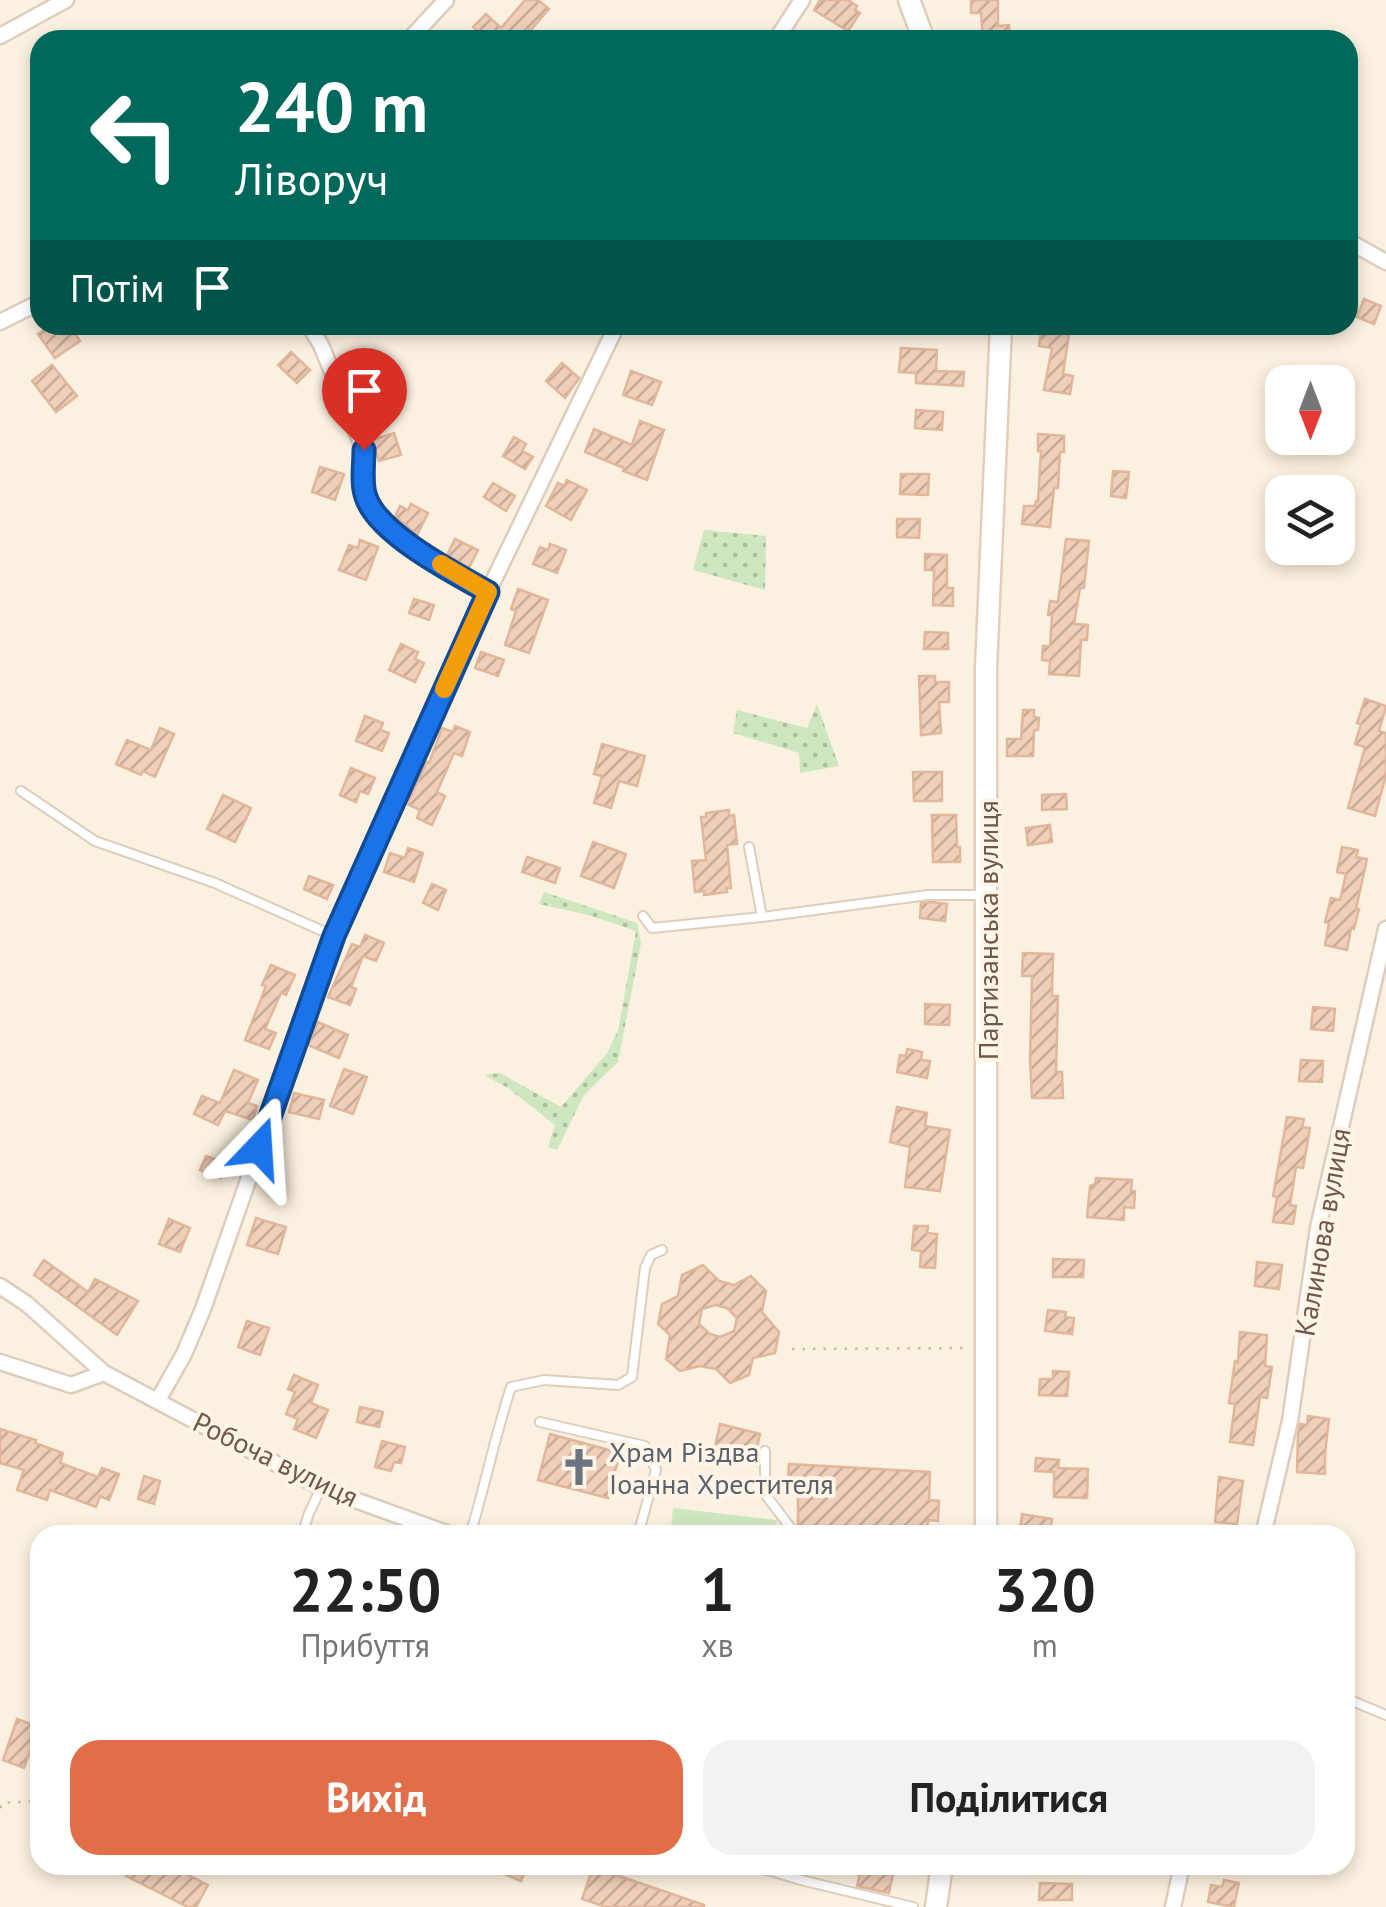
<!DOCTYPE html>
<html lang="uk">
<head>
<meta charset="utf-8">
<style>
	:root { --surface:#fff; --page:#f2f2f2; --text:#222; --muted:#767676; --accent:#e16d49 }
	body { margin:0; font-family:"PT Sans",sans-serif; background:var(--page); color:var(--text); height:100vh; display:flex; flex-direction:column; font-size:38px; white-space:nowrap }
	* { box-sizing:border-box; margin:0 }
	p { font-size:32px; color:var(--muted) }
	.icon { flex:none; width:55px; height:55px; fill:none; stroke:currentColor; stroke-width:2; stroke-linecap:round; stroke-linejoin:round }
	.map { position:relative; flex:1; overflow:hidden }
	.panel { position:absolute; left:30px; top:1525px; width:1325px; height:350px; display:flex; flex-direction:column; background:var(--surface); border-radius:30px; box-shadow:0 5px 15px #0003 }
	.panel>* { flex:none }
	.hud { position:absolute; left:30px; top:30px; width:1328px; height:305px; border-radius:30px; box-shadow:0 5px 15px #0003; background:#00695c; color:#fff; overflow:hidden }
	.needle { width:65px; rotate:180deg }
	.tools { position:absolute; left:1265px; top:365px; display:grid; gap:20px }
	.tools a { display:grid; place-items:center; width:90px; height:90px; border-radius:20px; background:var(--surface); box-shadow:0 5px 15px #0003; font-size:50px }
	.pin { position:absolute; display:grid; place-items:center; width:85px; height:85px; color:#fff; margin:-102px -42px; border-radius:50% 50% 50% 0; rotate:-45deg; box-shadow:0 0 10px #0007 }
	.pin .icon { rotate:45deg }
	.me { position:absolute; width:110px; margin:-55px; rotate:20deg; stroke-linejoin:round; filter:drop-shadow(0 0 8px #0008) }
	.turn { display:flex; align-items:center; gap:35px; height:210px; padding:0 40px; font-size:45px }
	.turn .icon { width:130px; height:130px; stroke-width:2.5 }
	.turn b { display:block; font-size:70px; line-height:85px }
	.then { display:flex; align-items:center; height:95px; padding:0 40px; background:#0003; gap:20px; font-size:38px }
	.eta { display:flex; justify-content:space-evenly; align-items:center; height:170px; text-align:center }
	.eta b { font-size:60px; font-weight:800; line-height:70px }
	.button { display:flex; gap:20px; margin-top:auto; padding:20px 40px }
	.button a { flex:1; height:115px; border-radius:30px; background:var(--accent); color:#fff; font-size:40px; font-weight:800; line-height:115px; text-align:center }
	.button a+a { background:var(--page); color:var(--text) }
	.map>svg:first-child { display:block }
	.grass { fill:url(#grass-dots) }
	.green { fill:#cfe7c0 }
	.building { fill:url(#building-hatch); stroke:#e1b69a; stroke-width:2.5; fill-rule:evenodd }
	.lines { fill:none; stroke-linecap:round; stroke-linejoin:round }
	.service-casing { stroke:#decdbd; stroke-width:12 }
	.minor-casing { stroke:#decdbd; stroke-width:19 }
	.secondary-casing { stroke:#e3cebb; stroke-width:25 }
	.path { stroke:#d3b39d; stroke-width:2.5; stroke-dasharray:2.5 8; stroke-linecap:butt }
	.service { stroke:#fff; stroke-width:8 }
	.minor { stroke:#fff; stroke-width:14 }
	.secondary { stroke:#fff; stroke-width:20 }
	.route-casing { stroke:#114b97; stroke-width:25 }
	.route { stroke:#1a73e8; stroke-width:18 }
	.slow { stroke:#f59e0b; stroke-width:18 }
	.labels { text-anchor:middle; dominant-baseline:central; stroke-width:8; stroke-linejoin:round; paint-order:stroke }
	.street-label { font-size:28px; fill:#705749; stroke:#fef5e6 }
	.worship-label { font-size:28px; fill:#5b616d; stroke:#fef5e6; text-anchor:start }
</style>
</head>
<body>
<div class="map">
<svg width="1386" height="1907" viewBox="0 0 1386 1907">
	<defs>
		<pattern id="grass-dots" width="8" height="8" patternUnits="userSpaceOnUse" patternTransform="scale(2.5)"><rect width="8" height="8" fill="#cfe7c0"/><path d="M2 2h.1M6 6h.1" fill="none" stroke="#acbe9e" stroke-width="1.8" stroke-linecap="round"/></pattern>
		<pattern id="building-hatch" width="6" height="6" patternUnits="userSpaceOnUse" patternTransform="scale(2.5)"><rect width="6" height="6" fill="#efcfb9"/><path d="M-1 1l2-2M0 6l6-6M5 7l2-2" fill="none" stroke="#c6ab98"/></pattern>
	</defs>
	<rect width="100%" height="100%" fill="#fbf1e0"/>
	<!-- grass -->
	<g class="grass">
		<path d="M704 530 766 536 765 590 693 570Z"/>
		<path d="M817 704 839 766 800 773 799 753 733 733 737 710 807 728Z"/>
		<path d="M544 892 637 923 641 943 618 1062 584 1095 557 1150 548 1147 555 1125 508 1088 484 1075 500 1073 561 1107 607 1053 618 1031 636 931 588 915 539 904Z"/>
	</g>
	<!-- green -->
	<path class="green" d="M673 1508 777 1520 775 1535H670Z"/>
	<!-- building -->
	<g class="building">
		<path d="M525 0H538L549 9 530 31 528 29 518 40H487L473 27 486 14 501 28Z"/>
		<path d="M820 0H848L857 6 855 10 860 13 848 31 814 10Z"/>
		<path d="M971 0H998V26L1009 25 1010 40H983L981 13H971Z"/>
		<path d="M1364 299 1381 306 1374 324 1357 317Z"/>
		<path d="M51 325H56L60 330 69 325 80 341 55 358 38 334Z"/>
		<path d="M1042 325 1070 327 1063 374 1073 376 1070 394 1044 390 1052 348 1039 346Z"/>
		<path d="M901 348 937 350 936 371 964 372 963 386 916 383V373L899 372Z"/>
		<path d="M291 352 310 370 297 383 278 365Z"/>
		<path d="M562 363 579 378 565 398 546 381Z"/>
		<path d="M52 365 77 396 56 412 32 381Z"/>
		<path d="M631 371 661 382 652 405 623 395Z"/>
		<path d="M916 410 943 412 942 430 915 428Z"/>
		<path d="M640 421 664 430 647 480 623 471 624 468 585 452 594 429 632 445Z"/>
		<path d="M394 433 401 455 379 461 372 440Z"/>
		<path d="M1038 434 1064 436V452H1060L1058 488H1054L1050 527 1022 524 1024 506H1035L1036 501H1038L1041 451H1038Z"/>
		<path d="M514 437 526 444 522 451 533 457 525 469 503 456Z"/>
		<path d="M320 467 344 474 335 500 312 492Z"/>
		<path d="M1113 471 1129 472 1126 498 1111 496Z"/>
		<path d="M901 474H929L928 495 900 494Z"/>
		<path d="M567 480 587 490 571 520 546 506 558 483 564 486Z"/>
		<path d="M493 483 515 496 506 511 484 497Z"/>
		<path d="M411 504 428 513 417 535 395 516 400 506 408 510Z"/>
		<path d="M897 519H920L919 538 897 537Z"/>
		<path d="M455 539 478 550 469 568 447 555Z"/>
		<path d="M1066 539 1089 541 1084 588H1080L1074 624 1088 625 1087 640H1081L1079 676 1049 674 1050 661 1042 660 1043 646H1050L1052 615H1048L1050 601 1058 602Z"/>
		<path d="M360 540 378 547 366 580 339 570 349 545 358 548Z"/>
		<path d="M550 544 566 550 557 573 533 564 540 547 548 550Z"/>
		<path d="M925 554 947 555V588H953V606L933 605 934 570H925Z"/>
		<path d="M518 589 548 600 529 653 505 645 516 611 511 609Z"/>
		<path d="M414 599 434 605 429 620 409 613Z"/>
		<path d="M925 632 948 633V649H924Z"/>
		<path d="M401 644 418 652 415 659 424 663 415 682 389 670Z"/>
		<path d="M481 652 504 660 498 676 475 668Z"/>
		<path d="M919 676H935V682H949V702H939L941 733 921 735Z"/>
		<path d="M1365 699 1386 706 1379 731 1386 733V775L1375 816 1348 808 1365 747 1355 744 1361 724 1357 723Z"/>
		<path d="M1023 710H1034V717L1039 718 1038 730H1034L1033 756H1007V739H1021Z"/>
		<path d="M365 716 383 723 380 730 389 733 382 751 356 741Z"/>
		<path d="M455 726 470 732 462 756 454 753 437 792 445 796 432 825 417 818 420 810 407 804 427 762 429 763 442 728 453 732Z"/>
		<path d="M160 728 174 734 155 777 143 771 141 775 116 764 127 740 151 750Z"/>
		<path d="M602 744 645 756 637 786 619 781 611 808 594 803 602 776 594 774Z"/>
		<path d="M351 768 375 778 368 794 360 791 356 802 340 795Z"/>
		<path d="M913 772H942V801H914Z"/>
		<path d="M1066 794 1067 809 1042 810V795Z"/>
		<path d="M223 795 251 808 235 842 207 829Z"/>
		<path d="M729 810V816L734 815 737 844 727 845 731 888H726L727 892 704 895V891L695 892 692 861 706 860 701 817H706V813Z"/>
		<path d="M932 815H956L957 847H960V862H933Z"/>
		<path d="M1050 825 1052 842 1028 845 1026 828Z"/>
		<path d="M593 842 626 854 614 888 581 876Z"/>
		<path d="M1342 847 1358 850 1356 857 1367 859 1356 909H1359L1354 929 1351 928 1347 950 1325 945 1329 923 1325 922 1331 898 1340 900 1346 874 1337 872Z"/>
		<path d="M408 848 423 853 414 882 384 872 390 853 405 858Z"/>
		<path d="M527 857 560 868 555 883 522 872Z"/>
		<path d="M309 876 333 885 327 899 304 889Z"/>
		<path d="M432 884 446 890 438 910 423 903Z"/>
		<path d="M932 902 947 904 945 921 920 918 921 903Z"/>
		<path d="M365 935 384 943 376 961 363 956 351 987 356 989 350 1005 328 997 352 944 360 947Z"/>
		<path d="M1023 953 1053 954 1052 996H1058L1056 1072H1062L1063 1098H1032L1030 1059 1032 976H1022Z"/>
		<path d="M271 965 295 975 286 995 281 993 265 1029 276 1033 269 1049 245 1040 266 986 262 985Z"/>
		<path d="M925 1004 950 1005 949 1025 925 1024Z"/>
		<path d="M1313 1007 1335 1009 1333 1031 1311 1029Z"/>
		<path d="M318 1022 348 1035 339 1058 308 1045Z"/>
		<path d="M907 1049 922 1052 921 1060 930 1061 927 1078 897 1072 900 1055 906 1056Z"/>
		<path d="M1301 1060 1323 1061 1322 1082 1299 1081Z"/>
		<path d="M344 1069 367 1077 353 1114 330 1106Z"/>
		<path d="M234 1070 258 1080 248 1103 257 1106 253 1120 225 1111 218 1125 194 1114 202 1096 220 1103Z"/>
		<path d="M294 1093 324 1100 319 1119 289 1112Z"/>
		<path d="M897 1107 927 1113 925 1126 950 1130 940 1191 905 1187 910 1147 890 1142Z"/>
		<path d="M1287 1117 1304 1119 1302 1127 1310 1128 1303 1168 1296 1167 1290 1205 1296 1206 1293 1224 1273 1222 1277 1197 1273 1196Z"/>
		<path d="M206 1156 227 1164 221 1178 200 1170Z"/>
		<path d="M1096 1178 1132 1180 1131 1191H1135L1134 1208 1124 1207V1220L1087 1217 1090 1186 1095 1184Z"/>
		<path d="M256 1218 286 1227 278 1254 247 1245Z"/>
		<path d="M169 1219 190 1228 180 1252 159 1244Z"/>
		<path d="M914 1226H928L927 1233 937 1234 935 1268 920 1267 921 1251 912 1250Z"/>
		<path d="M1053 1259 1084 1260 1083 1277H1053Z"/>
		<path d="M44 1260 88 1292 95 1279 138 1301 117 1335 34 1275Z"/>
		<path d="M1257 1262 1282 1265 1279 1289 1255 1286Z"/>
		<path d="M703 1265 719 1281 734 1285 751 1276 766 1291 762 1312 779 1332 775 1353 753 1358 749 1375 730 1383 716 1369 700 1366 680 1371 666 1359 670 1335 658 1324 662 1304 678 1296 682 1275ZM715 1305 727 1308 737 1318 734 1331 720 1337 710 1334 699 1324 702 1309Z"/>
		<path d="M1048 1310 1066 1312 1065 1317 1074 1318 1072 1334 1045 1331Z"/>
		<path d="M247 1321 269 1328 260 1355 238 1347Z"/>
		<path d="M1240 1332 1267 1335 1265 1366 1272 1367 1267 1398 1260 1397 1253 1445 1230 1442 1235 1404 1229 1403 1235 1361 1238 1362Z"/>
		<path d="M1053 1371 1069 1372 1067 1396 1039 1395 1040 1379H1053Z"/>
		<path d="M294 1375 318 1385 311 1403 328 1410 316 1438 294 1429 298 1419 286 1414 295 1392 288 1389Z"/>
		<path d="M360 1407 383 1412 379 1427 357 1422Z"/>
		<path d="M1308 1416 1329 1419 1325 1453V1474L1297 1472 1298 1435 1300 1424 1307 1425Z"/>
		<path d="M720 1424 760 1434 755 1456 743 1454 742 1458 714 1451Z"/>
		<path d="M0 1429 36 1440 35 1443 63 1453 60 1463 98 1477 102 1468 119 1474 109 1500 100 1496 96 1507 50 1490 47 1500 17 1490 24 1470 0 1463Z"/>
		<path d="M550 1434 620 1453 608 1498 538 1480Z"/>
		<path d="M382 1441 405 1447 401 1463 394 1462 391 1471 375 1467Z"/>
		<path d="M1036 1458 1059 1460 1058 1468 1088 1469 1087 1498 1054 1497V1472L1035 1471Z"/>
		<path d="M789 1464 930 1472 929 1500 939 1501 938 1521 928 1520 927 1535H798V1492H787Z"/>
		<path d="M144 1476 160 1481 154 1504 138 1499Z"/>
		<path d="M1219 1477 1243 1481 1237 1524 1215 1522Z"/>
		<path d="M1022 1514 1052 1519 1049 1535 1020 1530Z"/>
		<path d="M17 1719 39 1727 24 1768 3 1760Z"/>
		<path d="M131 1865H169L208 1885 196 1907H188L126 1876Z"/>
		<path d="M482 1865H527L521 1881Z"/>
		<path d="M862 1865H895L889 1893 857 1886Z"/>
		<path d="M593 1867 704 1905V1907H606L582 1899Z"/>
		<path d="M1224 1880 1239 1883 1234 1907 1208 1902 1211 1885 1222 1887Z"/>
		<path d="M1040 1883 1072 1884V1900H1039Z"/>
	</g>
	<g class="lines">
		<!-- service casing -->
		<g class="service-casing">
			<g id="service">
				<path d="M21 791 95 841 215 883 334 936"/>
				<path d="M749 847 762 917"/>
				<path d="M643 916 652 928 762 917 928 895H982"/>
				<path d="M540 1422 645 1446 656 1470 638 1535"/>
				<path d="M765 1451V1494L790 1527V1535"/>
				<path d="M302 1535 309 1513 321 1488"/>
				<path d="M470 1535C485 1486 495 1436 511 1387L544 1380 618 1385 632 1377 645 1268 651 1255 662 1250"/>
				<path d="M1345 1698 1386 1715"/>
				<path d="M751 1865 801 1880 913 1907"/>
			</g>
		</g>
		<!-- minor casing -->
		<g class="minor-casing">
			<g id="minor">
				<path d="M0 36 66 0"/>
				<path d="M409 40 446 0"/>
				<path d="M776 40 802 0"/>
				<path d="M1348 241 1386 262"/>
				<path d="M0 322 40 302"/>
				<path d="M309 325 321 345 364 450 366 496 376 514 416 549 488 592"/>
				<path d="M0 1286 27 1304 104 1373 322 1488 452 1535"/>
				<path d="M0 1362 71 1385 104 1373"/>
				<path d="M158 1400 184 1354 203 1309 334 936 347 905 488 592 617 325"/>
				<path d="M1263 1535 1290 1421 1318 1228 1386 929"/>
				<path d="M1173 1907 1182 1865"/>
			</g>
		</g>
		<!-- secondary casing -->
		<g class="secondary-casing">
			<g id="secondary">
				<path d="M909 0 924 40"/>
				<path d="M986 1535V668L1001 325"/>
				<path d="M936 1907 942 1865"/>
			</g>
		</g>
		<!-- path -->
		<g class="path">
			<path d="M792 1349 965 1348"/>
			<path d="M0 1808 3 1803 40 1801"/>
		</g>
		<!-- service -->
		<use href="#service" class="service"/>
		<!-- minor -->
		<use href="#minor" class="minor"/>
		<!-- secondary -->
		<use href="#secondary" class="secondary"/>
	</g>
	<g class="lines">
		<!-- route casing -->
		<g class="route-casing">
			<path id="route" d="M259 1148 334 936 488 592C454 573 378 534 366 497 361 484 364 464 364 450"/>
		</g>
		<!-- route -->
		<use href="#route" class="route"/>
		<!-- slow -->
		<path class="slow" d="M441 564 488 592 444 689"/>
	</g>
	<!-- icons -->
	<defs>
		<g id="church-bare" transform="scale(3)"><path d="M-1.2-6h2.4v3.5h3.3v2.4h-3.3V6h-2.4V-.1h-3.3v-2.4h3.3Z" fill="#6b7280" stroke="#fef5e6" stroke-width="2.5" paint-order="stroke"/></g>
	</defs>
	<g fill-rule="evenodd">
		<use href="#church-bare" x="579" y="1467"/>
	</g>
	<g class="labels">
		<!-- street labels -->
		<g class="street-label">
			<text transform="translate(987 930) rotate(-90)">Партизанська вулиця</text>
			<text transform="translate(1322 1232) rotate(-80)">Калинова вулиця</text>
			<text transform="translate(276 1459) rotate(26)">Робоча вулиця</text>
		</g>
		<!-- worship labels -->
		<g class="worship-label">
			<text x="609" y="1451">Храм Різдва<tspan x="609" dy="32">Іоанна Хрестителя</tspan></text>
		</g>
	</g>
</svg>
<div class="tools">
<a><svg class="needle" viewBox="-14 -14 28 28"><path d="M0-13l5 13h-10z" fill="#e53935"/><path d="M0 13l5-13h-10z" fill="#767676"/></svg></a>
<a><svg class="icon" aria-label="layers" viewBox="0 0 24 24"><path d="M12 4l9 5-9 5-9-5zM3 14l9 5 9-5"/></svg></a>
</div>
<div class="pin" style="left:364px;top:450px;background:#d93025"><svg class="icon" aria-label="arrive" viewBox="0 0 24 24"><path d="M6 21V4h12l-3 4 3 4H6"/></svg></div>
<svg class="me" style="left:259px;top:1148px" viewBox="-20 -20 40 40"><path d="M0-17L14 15 0 8-14 15z" fill="#1a73e8" stroke="#fff" stroke-width="4"/></svg>
<div class="hud">
<div class="turn"><svg class="icon" aria-label="left" viewBox="0 0 24 24"><path d="M17 20v-9H6M10 6l-5 5 5 5"/></svg><div><b>240 m</b>Ліворуч</div></div>
<div class="then">Потім<svg class="icon" aria-label="arrive" viewBox="0 0 24 24"><path d="M6 21V4h12l-3 4 3 4H6"/></svg></div>
</div>
<section class="panel">
<div class="eta">
<div><b>22:50</b><p>Прибуття</p></div>
<div><b>1</b><p>хв</p></div>
<div><b>320</b><p>m</p></div>
</div>
<div class="button"><a>Вихід</a><a>Поділитися</a></div>
</section>
</div>
</body>
</html>
